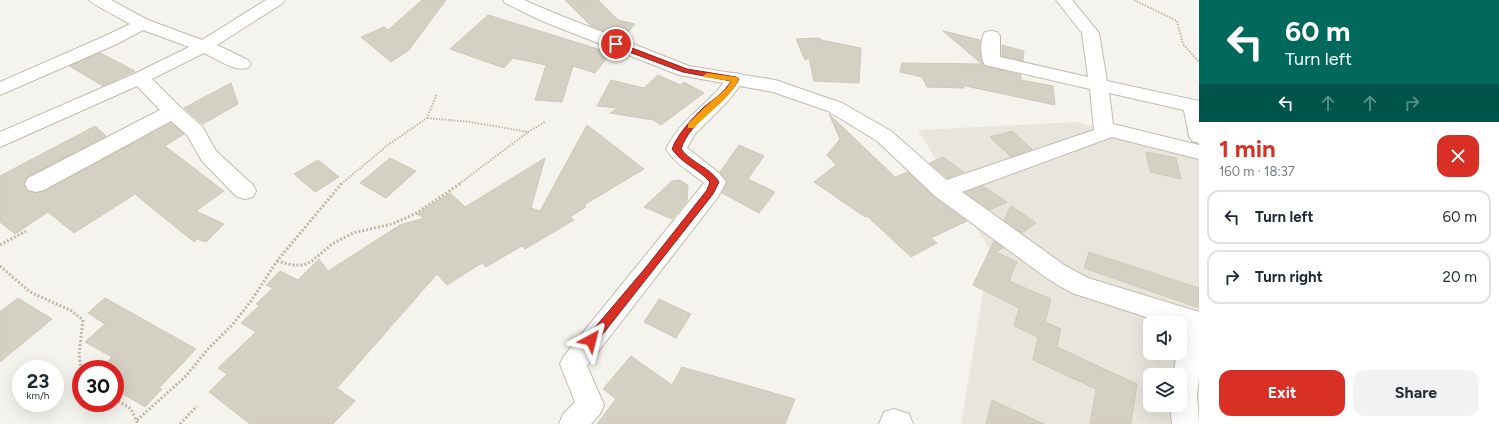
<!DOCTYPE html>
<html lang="en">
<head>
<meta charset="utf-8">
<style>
	:root { --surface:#fff; --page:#f2f2f3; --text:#1f2937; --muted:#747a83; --line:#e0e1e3; --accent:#d93025 }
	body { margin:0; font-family:Figtree,sans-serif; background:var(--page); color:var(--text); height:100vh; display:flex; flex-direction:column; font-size:15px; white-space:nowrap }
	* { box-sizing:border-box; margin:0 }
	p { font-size:13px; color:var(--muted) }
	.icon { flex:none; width:22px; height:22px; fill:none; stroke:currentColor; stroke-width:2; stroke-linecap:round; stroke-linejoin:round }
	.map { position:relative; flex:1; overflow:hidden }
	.drawer { display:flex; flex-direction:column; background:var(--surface); width:300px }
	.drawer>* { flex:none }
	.hud { background:#00695c; color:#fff; overflow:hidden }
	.controls { position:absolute; left:1143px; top:316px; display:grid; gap:8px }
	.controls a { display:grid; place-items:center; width:44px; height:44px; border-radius:8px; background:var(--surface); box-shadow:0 4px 16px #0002; font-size:20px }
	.speed { position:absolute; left:12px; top:360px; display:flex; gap:8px; font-size:20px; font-weight:700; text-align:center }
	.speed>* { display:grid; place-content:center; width:52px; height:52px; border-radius:50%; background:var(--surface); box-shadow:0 4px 16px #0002; line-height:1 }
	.speed small { font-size:10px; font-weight:400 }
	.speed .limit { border:6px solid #d22; background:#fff; color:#111 }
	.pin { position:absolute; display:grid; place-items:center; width:34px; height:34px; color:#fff; margin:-17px; border:2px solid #fff; border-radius:50%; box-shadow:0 1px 4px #0007 }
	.me { position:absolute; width:44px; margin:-22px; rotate:38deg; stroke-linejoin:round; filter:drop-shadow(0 0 3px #0008) }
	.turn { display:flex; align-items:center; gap:14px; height:84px; padding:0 20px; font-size:18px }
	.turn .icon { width:52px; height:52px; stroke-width:2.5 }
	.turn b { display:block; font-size:28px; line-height:34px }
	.lanes { display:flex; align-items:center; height:38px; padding:0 20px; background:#0003; justify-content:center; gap:20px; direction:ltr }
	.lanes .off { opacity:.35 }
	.round { display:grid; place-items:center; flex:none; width:42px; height:42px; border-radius:12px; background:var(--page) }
	.summary { display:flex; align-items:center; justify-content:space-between; height:68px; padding:0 20px }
	h1 { font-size:24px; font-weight:700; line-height:30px; color:var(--accent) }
	.button { display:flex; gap:8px; margin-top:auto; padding:8px 20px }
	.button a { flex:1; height:46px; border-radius:12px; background:var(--accent); color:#fff; font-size:16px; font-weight:700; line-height:46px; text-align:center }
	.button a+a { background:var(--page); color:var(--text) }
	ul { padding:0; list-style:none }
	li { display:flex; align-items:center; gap:12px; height:54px; margin:0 8px 6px; padding:0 12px; border:2px solid var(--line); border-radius:12px }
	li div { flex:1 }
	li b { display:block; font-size:15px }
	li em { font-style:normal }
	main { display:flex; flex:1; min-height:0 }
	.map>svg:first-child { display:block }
	.residential { fill:#e8e6dc; fill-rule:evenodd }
	.building { fill:#d5d0c4; stroke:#d0c9b7 }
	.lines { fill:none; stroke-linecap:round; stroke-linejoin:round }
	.minor-casing { stroke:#c0bcb0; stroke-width:2 }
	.tertiary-casing { stroke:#c0bcb0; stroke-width:2 }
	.path-far1 { stroke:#c0b9a3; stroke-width:2; stroke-dasharray:1.5 1.5; stroke-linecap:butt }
	.path { stroke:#c0b9a3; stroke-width:3; stroke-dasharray:2 2; stroke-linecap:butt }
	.minor { fill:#fff; fill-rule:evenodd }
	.tertiary { fill:#fff; fill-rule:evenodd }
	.route { fill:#d93025; stroke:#8d1f18 }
	.slow { fill:#f59e0b }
</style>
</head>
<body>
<main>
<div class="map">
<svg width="1199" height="424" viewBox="0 0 1199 424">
	<rect width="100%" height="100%" fill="#f5f3ed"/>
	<!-- residential -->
	<path class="residential" d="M1077 122 1199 157V424H961L990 250 918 130ZM1150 323H1180V353H1150ZM1150 375H1180V405H1150Z"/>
	<!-- building -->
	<g class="building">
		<path d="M422 0H446L409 50 391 62 361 37 384 27 388 30Z"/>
		<path d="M565 0H598L618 20 635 24 623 38 591 26Z"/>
		<path d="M488 15 611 53 595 73 573 66 562 102 535 100 546 65 513 58 504 68 450 49Z"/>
		<path d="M943 31 980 40 981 58 985 66 1021 75V80L1053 86 1055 105 961 85 965 88 927 87 922 77 900 72 902 63 982 64Z"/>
		<path d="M820 38 821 40 861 48 859 83 814 81 809 58 805 60 796 39Z"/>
		<path d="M1002 45 1024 51 1023 61 1002 56Z"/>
		<path d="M100 53 135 71 103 86 69 66Z"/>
		<path d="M658 75 680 85 684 82 704 93 661 125 653 120 610 113 618 108 597 106 611 80 644 88Z"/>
		<path d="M231 83 238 104 203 124 184 108Z"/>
		<path d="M829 114 895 177 908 172 934 197 967 221 931 238 937 243 911 257 867 216 865 217 814 182 836 165 827 155 840 139Z"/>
		<path d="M171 123 184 134 165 146 224 191 196 211 224 224 206 242 197 239 194 242 135 194 74 233 48 212 15 234 0 222V176L95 126 106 136 27 177 24 185 28 191 36 193 44 191Z"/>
		<path d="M587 125 644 169 584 205 586 207 570 217 574 220 525 249 522 246 486 267 482 263 447 285 437 274 337 388 355 401 333 424H250L209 392 227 374 218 368 256 332 241 323 259 306 256 304 273 288 266 285 280 271 298 280 319 259 328 271 400 225 424 218 417 214 450 193 465 207 545 158 531 208 540 211Z"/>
		<path d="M1012 131 1032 149 1011 157 990 137Z"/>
		<path d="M739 145 764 156 748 179 775 192 759 213 722 193 727 183 720 172Z"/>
		<path d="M1146 152 1176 158 1181 179 1150 172Z"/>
		<path d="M943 157 964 172 947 178 930 163Z"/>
		<path d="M390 158 416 171 386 198 360 183Z"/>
		<path d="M318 160 339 177 315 192 294 174Z"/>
		<path d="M680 180 688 185 687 201 672 219 644 207 672 181Z"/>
		<path d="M983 186 1007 202 990 210 965 192Z"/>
		<path d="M1011 206 1036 223 1022 233 1004 220Z"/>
		<path d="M994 241 1003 248 996 252 1017 262 1009 281 1051 299 1045 322 1061 329 1057 347 1137 384 1131 424H1090L1096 389 1033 360 1038 337 1014 326 1019 308 973 285Z"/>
		<path d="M1089 252 1199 288V308L1084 268Z"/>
		<path d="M18 298 52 319 0 362V312Z"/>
		<path d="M105 298 196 349 159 388 162 389 145 407 115 389V369H100L112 357 85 342 105 324 88 313Z"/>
		<path d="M659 299 691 314 676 338 644 322Z"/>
		<path d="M631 356 672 385 682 367 795 399 785 424H597L616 399 603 389Z"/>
		<path d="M992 400 1044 424H986Z"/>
	</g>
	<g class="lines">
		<!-- minor casing -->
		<g class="minor-casing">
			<g id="minor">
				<path d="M89 0H111L148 20 202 40 266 0H285L283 3 217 45 248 60 251 64 248 68C234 72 217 59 204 53L152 79 180 107 202 126 216 151 253 185 256 191 253 197 245 199 237 197 202 161 187 135 171 121 44 190 36 192 28 190 25 184 28 178 160 110 137 86 0 147V132L134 74 189 47 143 30 117 44 0 95V82L105 36 130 24C122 19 92 4 89 0Z"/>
				<path d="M1056 0H1072L1099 33 1107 81 1199 101V143L1192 141 1189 136 1184 110 1109 93 1113 124 1199 145V159L1112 137 951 196 943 198 935 196 932 190 935 184 1094 130 1090 89 985 65C980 58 980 39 985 32L991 31 997 32 1000 36V57L1088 77 1082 33Z"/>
				<path d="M736 73 742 75 745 79 728 101 695 134 687 148 718 172 726 182 718 197 587 366 604 405 600 414 591 424H559L563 414 575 402 560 364 564 356 704 183C691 172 675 164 666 149 678 125 696 112 714 94 722 87 726 76 736 73Z"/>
				<path d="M1196 311 1199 312V379L1197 394 1199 424H1172L1170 405H1180V375H1173L1177 353H1180C1180 339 1181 327 1187 314Z"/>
				<path d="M894 409 909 414 913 424H879L884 412Z"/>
			</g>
		</g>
		<!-- tertiary casing -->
		<g class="tertiary-casing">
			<path id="tertiary" d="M503 0H524L554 13 689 66 775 80 842 103 891 131 951 184 1064 265 1088 278 1199 312V334L1180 328V323H1165L1072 293 1048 279 935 196 877 141 828 111 773 92 679 75 542 21 505 3Z"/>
		</g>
		<!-- path-far1 -->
		<g class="path-far1">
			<path d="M1134 0 1177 21 1183 44 1199 62"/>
			<path d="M427 118 471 122 528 132 545 122"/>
			<path d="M341 184 388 145 427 118 437 94"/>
			<path d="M459 184 528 132"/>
		</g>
		<!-- path -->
		<g class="path">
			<path d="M0 245 26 231"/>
			<path d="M277 261 292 265H304L312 261 332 244 353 233 392 224 415 214 461 183"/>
			<path d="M0 266 30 292 70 310 83 320 79 354 81 369"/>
			<path d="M115 399 131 409 138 424"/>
			<path d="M137 420 185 377 208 349 233 324 251 301 277 261 342 183"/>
			<path d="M180 424 197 406"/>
		</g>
		<!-- minor -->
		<use href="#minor" class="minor"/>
		<!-- tertiary -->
		<use href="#tertiary" class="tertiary"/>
	</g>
	<!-- route -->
	<path class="route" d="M613 43H619L687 69 736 77 739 79C725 106 691 119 681 149 691 163 710 167 719 182L713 194 595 344 591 345 587 344 586 340 587 337 647 266 707 190 710 182C699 169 682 164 672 149 678 133 692 119 704 107 714 99 725 92 731 81L683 72 613 46Z"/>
	<!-- slow -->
	<path class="slow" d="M707 73 736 77 739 79C730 98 709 112 694 128H688V124L704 108 727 88 731 81 704 77 703 76Z"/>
</svg>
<div class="controls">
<a><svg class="icon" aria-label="sound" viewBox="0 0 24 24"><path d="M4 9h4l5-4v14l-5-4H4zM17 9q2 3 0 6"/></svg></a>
<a><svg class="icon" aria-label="layers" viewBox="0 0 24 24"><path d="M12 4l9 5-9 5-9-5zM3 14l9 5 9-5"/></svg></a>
</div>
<div class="speed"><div>23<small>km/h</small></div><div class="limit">30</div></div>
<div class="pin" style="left:616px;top:44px;background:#d93025"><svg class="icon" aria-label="arrive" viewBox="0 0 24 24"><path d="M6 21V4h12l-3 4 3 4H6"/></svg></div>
<svg class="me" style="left:591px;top:340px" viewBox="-20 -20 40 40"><path d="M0-17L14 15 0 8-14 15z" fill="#d93025" stroke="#fff" stroke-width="4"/></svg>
</div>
<section class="drawer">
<div class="hud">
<div class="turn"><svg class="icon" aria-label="left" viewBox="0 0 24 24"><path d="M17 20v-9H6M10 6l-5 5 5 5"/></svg><div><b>60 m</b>Turn left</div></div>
<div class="lanes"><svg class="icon" aria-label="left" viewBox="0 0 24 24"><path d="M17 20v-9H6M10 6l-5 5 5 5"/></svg><svg class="icon off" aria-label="ahead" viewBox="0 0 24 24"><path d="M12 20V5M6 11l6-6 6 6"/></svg><svg class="icon off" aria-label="ahead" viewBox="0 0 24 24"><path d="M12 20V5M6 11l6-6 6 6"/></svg><svg class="icon off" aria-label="right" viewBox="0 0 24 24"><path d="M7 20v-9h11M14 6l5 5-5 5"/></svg></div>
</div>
<div class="summary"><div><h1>1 min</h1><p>160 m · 18:37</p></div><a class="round" style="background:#d93025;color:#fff"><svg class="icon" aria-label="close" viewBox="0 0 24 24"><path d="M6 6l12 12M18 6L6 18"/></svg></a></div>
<ul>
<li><svg class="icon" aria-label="left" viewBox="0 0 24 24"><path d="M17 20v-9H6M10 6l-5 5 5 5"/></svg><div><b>Turn left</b></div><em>60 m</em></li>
<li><svg class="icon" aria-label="right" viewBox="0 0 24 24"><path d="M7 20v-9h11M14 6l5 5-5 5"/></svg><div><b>Turn right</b></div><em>20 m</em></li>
</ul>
<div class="button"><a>Exit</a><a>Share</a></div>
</section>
</main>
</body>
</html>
